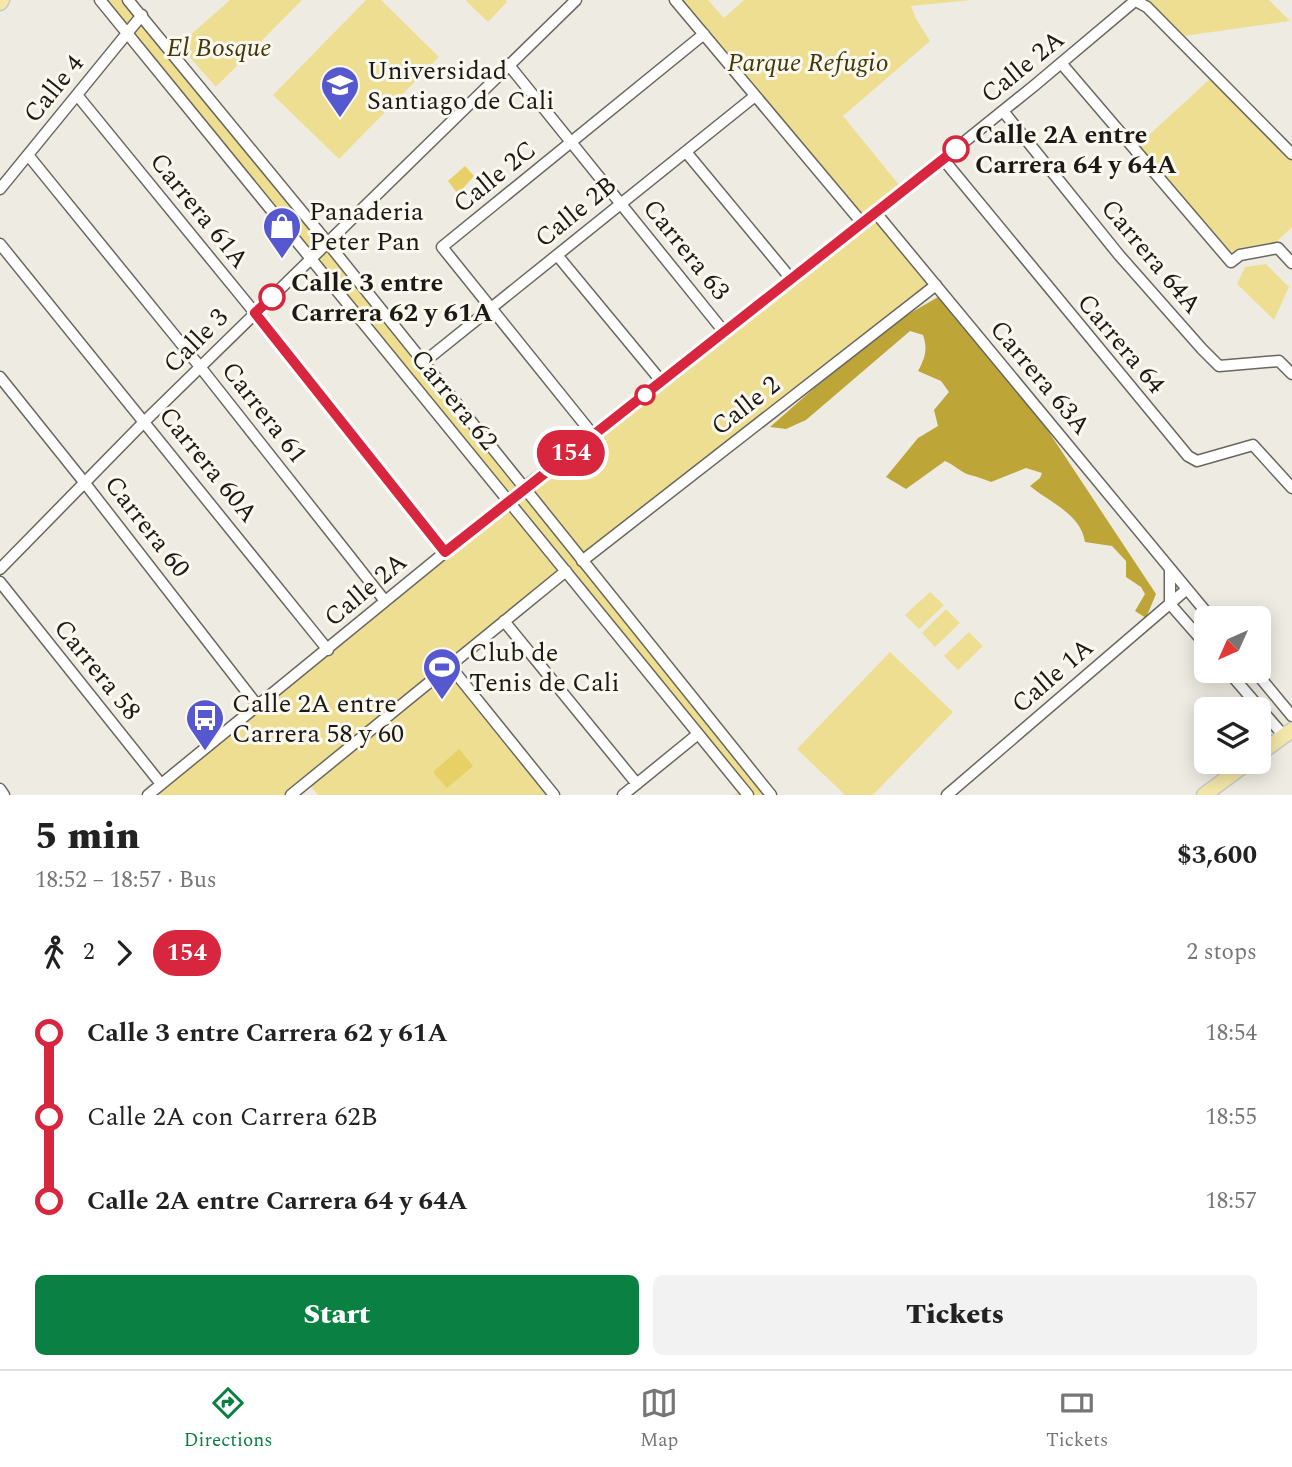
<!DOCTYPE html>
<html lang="en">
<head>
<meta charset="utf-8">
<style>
  body { margin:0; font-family:Spectral,serif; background:#f2f2f2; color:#222; height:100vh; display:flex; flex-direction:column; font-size:26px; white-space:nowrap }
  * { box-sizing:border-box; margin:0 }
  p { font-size:23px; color:#767676 }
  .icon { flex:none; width:38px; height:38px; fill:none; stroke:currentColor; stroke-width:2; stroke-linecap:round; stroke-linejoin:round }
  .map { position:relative; height:795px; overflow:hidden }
  .drawer { display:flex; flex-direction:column; background:#fff; flex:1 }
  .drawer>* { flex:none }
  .badge { padding:0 14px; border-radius:23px; font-size:24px; line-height:46px }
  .needle { width:46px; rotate:225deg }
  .fabs { position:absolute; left:1194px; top:606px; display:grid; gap:14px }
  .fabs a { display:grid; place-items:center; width:77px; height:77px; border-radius:10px; background:#fff; box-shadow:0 4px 18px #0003; font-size:35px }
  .map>.badge { position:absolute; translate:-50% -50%; box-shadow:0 0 0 4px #fff }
  .legs { display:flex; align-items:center; gap:10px; height:77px; padding:0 35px; font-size:23px }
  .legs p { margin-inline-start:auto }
  .overview { display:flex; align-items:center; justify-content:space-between; height:119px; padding:0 35px }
  h1 { font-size:38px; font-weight:800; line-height:52px }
  .primary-button { display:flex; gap:14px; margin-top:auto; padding:14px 35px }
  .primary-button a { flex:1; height:80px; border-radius:10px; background:#0b8043; color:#fff; font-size:28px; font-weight:800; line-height:80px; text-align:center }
  .primary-button a+a { background:#f2f2f2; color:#222 }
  ul { padding:0 35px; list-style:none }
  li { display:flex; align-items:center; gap:24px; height:84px; font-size:26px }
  li i { display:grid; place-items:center; width:10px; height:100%; margin:0 9px; background:currentColor }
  li i::after { content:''; width:18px; height:18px; margin:-9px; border:5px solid; border-radius:50%; background:#fff }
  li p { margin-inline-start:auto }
  li:first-child i { background:linear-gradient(#0000 50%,currentColor 0) }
  li:last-child i { background:linear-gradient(currentColor 50%,#0000 0) }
  .tab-bar { display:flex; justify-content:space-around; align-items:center; height:98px; border-top:2px solid #e0e0e0; background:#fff; font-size:19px; color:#767676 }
  .tab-bar a { display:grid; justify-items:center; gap:4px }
  .tab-bar .current { color:#0b8043 }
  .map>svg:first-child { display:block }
</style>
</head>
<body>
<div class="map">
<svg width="1292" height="795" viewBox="0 0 1292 795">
  <rect width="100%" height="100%" fill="#eeece2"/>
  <!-- green -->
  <path fill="#eede92" d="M100 0H128L524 488 863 224 675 0H708L724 18 744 0H972L911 6 916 19 930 41 843 116 904 191 877 213 936 285 582 561 771 795H734L742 789 566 572 450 666 554 795H318L307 782 291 795H148L508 501Z
    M230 0H302L216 87 179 45Z
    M366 0H381L439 57 339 159 273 95Z
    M465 0H505L507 2 488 22Z
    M1136 0H1269L1290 21 1177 37Z
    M1211 78 1292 160V227L1276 242 1239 248 1231 252 1138 145Z
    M1266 264 1289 287 1274 320 1237 284 1245 267Z
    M930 592 944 605 919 629 905 615Z
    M946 609 960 623 935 647 922 633Z
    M969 632 983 646 958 670 944 656Z
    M890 652 953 712 873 795H845L797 749Z"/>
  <!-- forest -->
  <path fill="#bda637" d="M938 297 1037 414 1156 594 1146 618 1135 611 1145 594 1141 587 1126 577V561L1112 546 1085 542C1081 514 1049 502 1030 486L1040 478 1042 473 1026 468 991 482C984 479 978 477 970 475 962 473 953 464 945 461L906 489 886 477 918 438 938 426 934 410 949 392 941 381 918 371C925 358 928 349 923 335L910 331 806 420 786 429 770 427 820 383 895 322Z"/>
  <!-- water -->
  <path fill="#e7d065" d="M465 166 474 176 458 194 448 181Z
    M459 749 473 766 447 788 433 772Z"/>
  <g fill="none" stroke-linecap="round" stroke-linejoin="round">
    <defs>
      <path id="minor" d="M100 0 748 795
        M128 0 327 242 771 795
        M675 0 863 224
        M1136 1 1147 7 1292 154
        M1061 63 1231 262 1240 255 1278 248 1292 263
        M508 64 725 333
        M77 95 255 313 445 552
        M1003 111 1119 255 1202 349 1219 366 1279 361 1292 374
        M686 152 792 280
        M28 155 201 368 385 601
        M943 159 1188 456 1197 461 1253 445 1292 488
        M0 189 142 15
        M876 213 1211 618
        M0 244 328 650
        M557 255 662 382
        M424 362 755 96
        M0 377 84 482 257 705
        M594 436 442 247 704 34
        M582 561 936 285
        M0 569 145 421 576 0
        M1170 569V604L1206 645
        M0 582 161 784
        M504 621 637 784
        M450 666 554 795
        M1227 670 1284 736
        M1254 670 1292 716
        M0 789 4 795
        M148 795 531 482 594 436 876 213 1035 85 1136 0
        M291 795 566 571
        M623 795 698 734
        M947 795 1187 589"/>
      <path id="major" d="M0 3 2 0
        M1258 755 1292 730
        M1204 795 1250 761"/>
    </defs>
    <!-- minor casing -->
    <use href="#minor" stroke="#69675e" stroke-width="13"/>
    <!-- major casing -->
    <use href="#major" stroke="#c8c8c7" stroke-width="17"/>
    <!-- minor -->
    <use href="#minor" stroke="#fff" stroke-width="10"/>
    <!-- major -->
    <use href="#major" stroke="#f4e7a9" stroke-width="14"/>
  </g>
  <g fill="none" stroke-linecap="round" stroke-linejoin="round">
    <defs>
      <path id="line-1" d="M272 297 255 313 445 552 956 149"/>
    </defs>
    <!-- line-1 casing -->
    <use href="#line-1" stroke="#fff" stroke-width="16"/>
    <!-- line-1 -->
    <use href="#line-1" stroke="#d7263d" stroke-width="10"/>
  </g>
  <!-- icons -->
  <defs>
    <symbol id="university-pin" viewBox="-11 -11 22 30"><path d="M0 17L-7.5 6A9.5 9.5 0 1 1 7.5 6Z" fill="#5658cf" stroke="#fbf9ef"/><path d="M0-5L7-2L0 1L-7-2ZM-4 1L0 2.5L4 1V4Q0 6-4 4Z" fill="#fff"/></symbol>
    <symbol id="shop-pin" viewBox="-11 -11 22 30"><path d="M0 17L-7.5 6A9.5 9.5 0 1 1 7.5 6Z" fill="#5658cf" stroke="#fbf9ef"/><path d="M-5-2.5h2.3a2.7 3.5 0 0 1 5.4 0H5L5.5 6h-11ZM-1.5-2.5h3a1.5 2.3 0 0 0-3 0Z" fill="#fff"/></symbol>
    <symbol id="stadium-pin" viewBox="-11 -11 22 30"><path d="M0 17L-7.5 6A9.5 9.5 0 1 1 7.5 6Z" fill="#5658cf" stroke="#fbf9ef"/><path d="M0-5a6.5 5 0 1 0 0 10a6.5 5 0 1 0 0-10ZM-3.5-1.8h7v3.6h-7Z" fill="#fff"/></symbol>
    <symbol id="bus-pin" viewBox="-11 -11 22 30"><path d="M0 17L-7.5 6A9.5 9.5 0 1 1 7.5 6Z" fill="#5658cf" stroke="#fbf9ef"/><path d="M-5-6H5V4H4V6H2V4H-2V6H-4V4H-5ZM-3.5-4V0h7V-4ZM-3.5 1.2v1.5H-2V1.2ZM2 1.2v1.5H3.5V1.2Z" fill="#fff"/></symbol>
  </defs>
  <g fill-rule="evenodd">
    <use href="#university-pin" x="318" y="63" width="44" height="60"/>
    <use href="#shop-pin" x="260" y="204" width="44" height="60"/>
    <use href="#stadium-pin" x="420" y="645" width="44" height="60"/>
    <use href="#bus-pin" x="183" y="696" width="44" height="60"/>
  </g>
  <!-- markers -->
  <g fill="#fff" stroke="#d7263d" stroke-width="3.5">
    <circle cx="956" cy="149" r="12"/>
    <circle cx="272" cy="297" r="12"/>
    <circle cx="645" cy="395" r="9"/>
  </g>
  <g text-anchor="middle" stroke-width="6" stroke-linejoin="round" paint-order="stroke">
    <!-- park labels -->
    <g font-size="26" font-style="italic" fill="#42390a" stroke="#fbf9ef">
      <text x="219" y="56">El Bosque</text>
      <text x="808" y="71">Parque Refugio</text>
    </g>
    <!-- street labels -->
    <g font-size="26" fill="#1b1a17" stroke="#fbf9ef">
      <text transform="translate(1022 66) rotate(-39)" y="9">Calle 2A</text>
      <text transform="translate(53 88) rotate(-51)" y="9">Calle 4</text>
      <text transform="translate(494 176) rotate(-39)" y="9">Calle 2C</text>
      <text transform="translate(200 210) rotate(51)" y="9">Carrera 61A</text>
      <text transform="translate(575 211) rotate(-39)" y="9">Calle 2B</text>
      <text transform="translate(687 249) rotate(51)" y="9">Carrera 63</text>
      <text transform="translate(1152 256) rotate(50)" y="9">Carrera 64A</text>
      <text transform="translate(195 340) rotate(-45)" y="9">Calle 3</text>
      <text transform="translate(1122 343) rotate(50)" y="9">Carrera 64</text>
      <text transform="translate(1041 377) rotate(50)" y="9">Carrera 63A</text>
      <text transform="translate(455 399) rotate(51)" y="9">Carrera 62</text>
      <text transform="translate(745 405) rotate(-38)" y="9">Calle 2</text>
      <text transform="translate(265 412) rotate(52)" y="9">Carrera 61</text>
      <text transform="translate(209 464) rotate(51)" y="9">Carrera 60A</text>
      <text transform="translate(148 526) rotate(52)" y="9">Carrera 60</text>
      <text transform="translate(365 589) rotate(-40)" y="9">Calle 2A</text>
      <text transform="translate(98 669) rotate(51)" y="9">Carrera 58</text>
      <text transform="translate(1052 675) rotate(-41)" y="9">Calle 1A</text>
    </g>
    <!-- poi labels -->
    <g font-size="26" fill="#1b1a17" stroke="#fbf9ef" text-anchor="start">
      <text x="367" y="79">Universidad<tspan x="367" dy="30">Santiago de Cali</tspan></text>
      <text x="309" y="220">Panaderia<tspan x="309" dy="30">Peter Pan</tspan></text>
      <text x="469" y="661">Club de<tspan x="469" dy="30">Tenis de Cali</tspan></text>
      <text x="232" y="712">Calle 2A entre<tspan x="232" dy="30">Carrera 58 y 60</tspan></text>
    </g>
    <!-- stop labels -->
    <g font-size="26" font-weight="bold" fill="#1b1a17" stroke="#fbf9ef" text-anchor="start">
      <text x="975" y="143">Calle 2A entre<tspan x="975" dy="30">Carrera 64 y 64A</tspan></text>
      <text x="291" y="291">Calle 3 entre<tspan x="291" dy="30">Carrera 62 y 61A</tspan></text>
    </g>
  </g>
</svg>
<div class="fabs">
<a><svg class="needle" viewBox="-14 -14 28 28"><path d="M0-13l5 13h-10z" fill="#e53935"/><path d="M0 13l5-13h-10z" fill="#767676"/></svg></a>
<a><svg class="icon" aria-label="layers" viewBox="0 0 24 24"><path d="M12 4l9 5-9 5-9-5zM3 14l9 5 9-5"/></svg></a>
</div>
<b class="badge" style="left:571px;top:453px;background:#d7263d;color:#fff">154</b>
</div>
<section class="drawer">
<div class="overview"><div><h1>5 min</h1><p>18:52 – 18:57 · Bus</p></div><b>$3,600</b></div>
<div class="legs"><svg class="icon" aria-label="walk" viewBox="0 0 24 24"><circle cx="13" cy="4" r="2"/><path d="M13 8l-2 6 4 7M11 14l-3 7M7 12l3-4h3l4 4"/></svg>2<svg class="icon" aria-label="forward" viewBox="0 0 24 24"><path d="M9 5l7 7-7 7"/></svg><b class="badge" style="background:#d7263d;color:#fff">154</b><p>2 stops</p></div>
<ul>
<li><i style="color:#d7263d"></i><b>Calle 3 entre Carrera 62 y 61A</b><p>18:54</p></li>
<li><i style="color:#d7263d"></i><span>Calle 2A con Carrera 62B</span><p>18:55</p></li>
<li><i style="color:#d7263d"></i><b>Calle 2A entre Carrera 64 y 64A</b><p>18:57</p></li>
</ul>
<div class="primary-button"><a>Start</a><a>Tickets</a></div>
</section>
<nav class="tab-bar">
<a class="current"><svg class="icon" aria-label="directions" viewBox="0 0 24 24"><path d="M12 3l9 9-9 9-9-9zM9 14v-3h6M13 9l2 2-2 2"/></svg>Directions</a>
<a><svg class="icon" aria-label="map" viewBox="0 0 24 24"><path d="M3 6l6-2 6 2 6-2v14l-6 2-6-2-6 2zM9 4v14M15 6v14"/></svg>Map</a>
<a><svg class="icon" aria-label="tickets" viewBox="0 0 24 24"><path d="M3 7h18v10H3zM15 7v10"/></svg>Tickets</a>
</nav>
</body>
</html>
